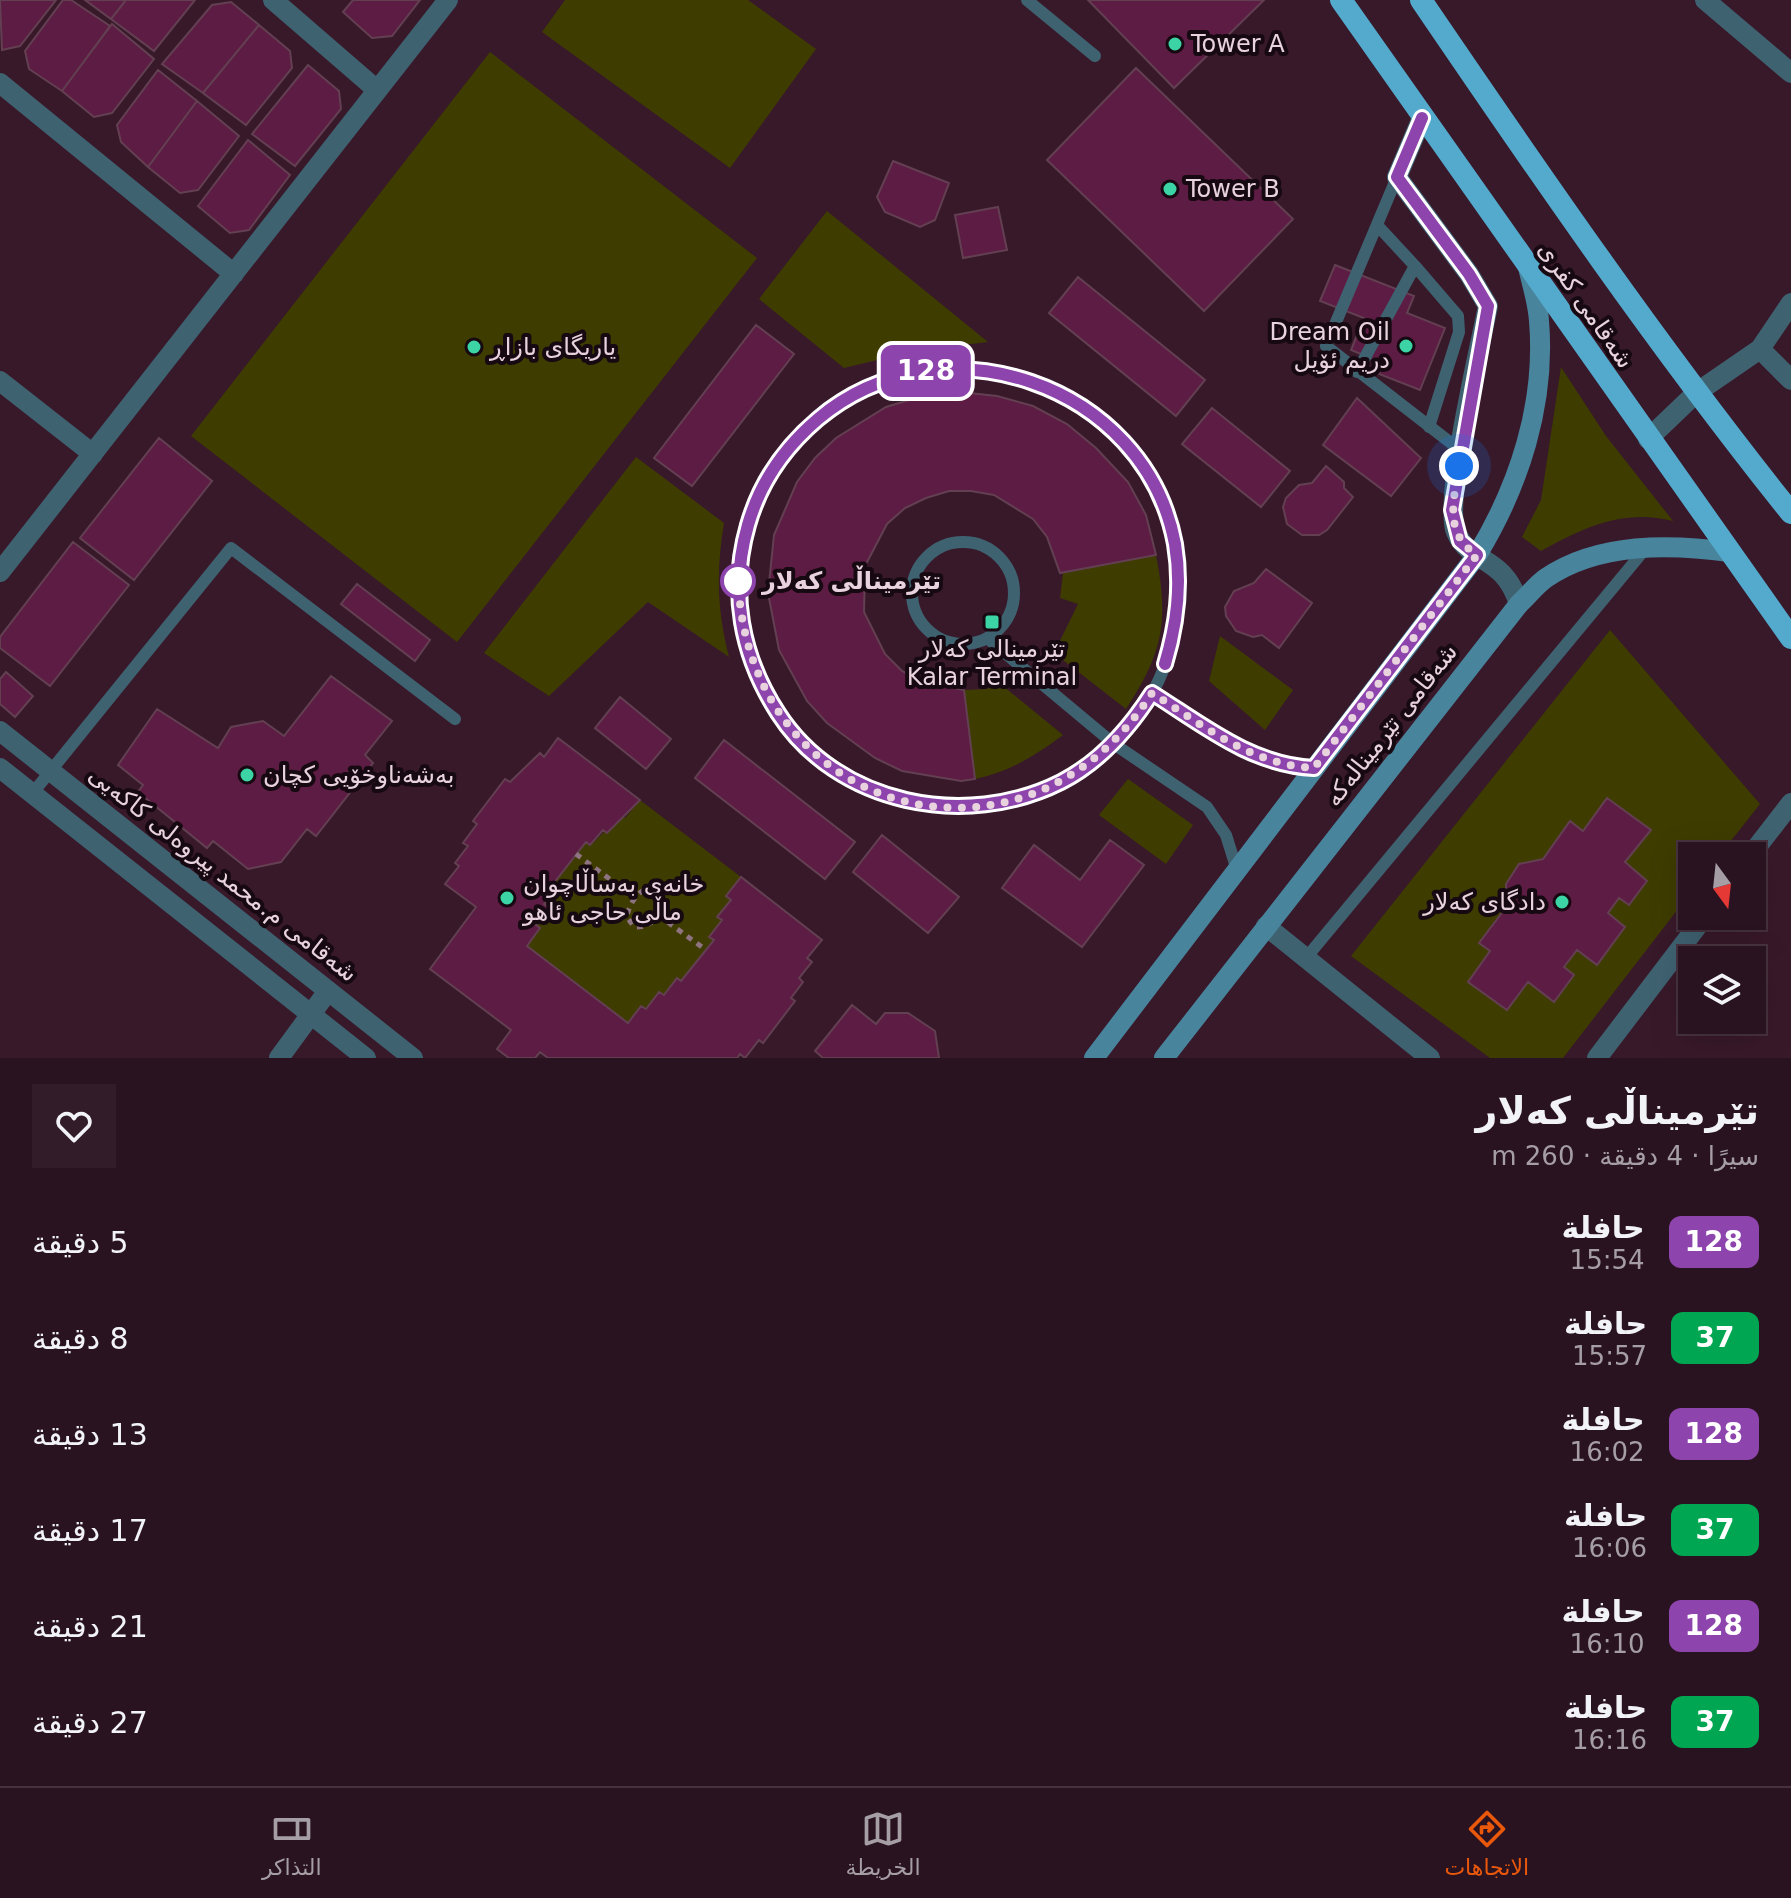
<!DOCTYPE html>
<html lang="ar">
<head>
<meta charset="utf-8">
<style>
  body { margin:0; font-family:"DejaVu Sans",Cairo,sans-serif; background:#321c29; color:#f1f3f6; direction:rtl; height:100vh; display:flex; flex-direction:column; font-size:30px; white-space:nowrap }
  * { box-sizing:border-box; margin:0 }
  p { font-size:26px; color:#a59ea5 }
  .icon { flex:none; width:44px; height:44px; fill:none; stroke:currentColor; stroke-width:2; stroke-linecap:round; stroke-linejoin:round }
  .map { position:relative; height:1058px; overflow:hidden; direction:ltr }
  .details { display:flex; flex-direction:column; background:#2a1320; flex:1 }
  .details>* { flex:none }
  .badge { padding:0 16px; border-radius:12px; font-size:28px; line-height:52px }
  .needle { width:52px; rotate:165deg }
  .controls { position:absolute; left:1678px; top:842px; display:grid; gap:16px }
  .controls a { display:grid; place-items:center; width:88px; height:88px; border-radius:0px; background:#2a1320; box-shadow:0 8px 32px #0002,0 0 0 2px #46323e; font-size:40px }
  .you { position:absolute; width:40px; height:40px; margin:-20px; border:6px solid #fff; border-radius:50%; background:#1a73e8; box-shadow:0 0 0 12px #1a73e833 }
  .map>.badge { position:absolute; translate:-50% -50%; box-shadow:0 0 0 4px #fff }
  .round { display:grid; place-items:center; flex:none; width:84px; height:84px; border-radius:0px; background:#321c29 }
  .headline { display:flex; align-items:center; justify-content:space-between; height:136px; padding:0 32px }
  h1 { font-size:38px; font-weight:800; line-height:60px }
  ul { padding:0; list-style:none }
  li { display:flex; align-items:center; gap:24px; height:96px; padding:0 32px }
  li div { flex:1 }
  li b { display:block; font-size:30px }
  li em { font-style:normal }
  li .badge { min-width:88px; font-weight:700; text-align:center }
  .tabs { display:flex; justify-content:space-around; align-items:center; height:112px; border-top:2px solid #46323e; background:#2a1320; font-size:22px; color:#a59ea5 }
  .tabs a { display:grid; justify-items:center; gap:4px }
  .tabs .on { color:#ea580c }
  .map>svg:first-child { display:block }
</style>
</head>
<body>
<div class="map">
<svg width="1791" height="1058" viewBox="0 0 1791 1058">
  <rect width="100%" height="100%" fill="#38192a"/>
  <!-- green -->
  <path fill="#3f3c00" d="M565 0H748L816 49 730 168 542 32Z
    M490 52 757 258 457 642 191 436Z
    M827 211 988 342 919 350 844 368 759 299Z
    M1561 367 1606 436 1673 521C1624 508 1582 528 1541 551L1522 537 1541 500Z
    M636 457 724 523C716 571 717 610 729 657L648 602 549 696 484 653Z
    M1156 555C1169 621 1163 653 1126 709L1054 653 1078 604 1060 598 1063 573Z
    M1610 630 1760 804 1719 856H1692V891L1563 1058H1490L1351 956Z
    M1220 636 1293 690 1265 730 1209 681Z
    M997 681 1063 735C1035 756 1009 772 975 779L964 690 987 689Z
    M1128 779 1193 825 1166 864 1099 815Z
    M640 800 741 877 727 896 731 900 718 917 722 920 709 936 714 940 681 981 677 978 664 995 659 992 646 1009 641 1006 628 1023 527 946 540 929 536 925 549 908 544 904 558 887 554 883 586 842 591 845 621 815 625 818Z"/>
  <!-- building -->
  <path fill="#5d1c43" stroke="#633f52" stroke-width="2" d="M0 0H56L20 46 2 50Z
    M63 0H71L110 26 62 91 29 69 25 51Z
    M85 0H126L111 19Z
    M126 0H195L154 51 111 19Z
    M353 0H420L392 36 372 38 343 12Z
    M1088 0H1264L1174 88Z
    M231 2 259 25 203 93 162 64 212 5Z
    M112 24 154 59 112 113 94 117 62 91Z
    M259 25 290 51 292 68 246 125 203 93Z
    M308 65 339 91 341 109 295 166 252 134Z
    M1136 68 1293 219 1204 311 1047 160Z
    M158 70 197 101 148 167 121 142 117 125Z
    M197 101 239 136 198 190 180 193 148 167Z
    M248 140 290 175 249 230 230 233 198 206Z
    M893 161 949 183 935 220 920 227 885 212 877 197Z
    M998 207 1007 250 963 258 955 215Z
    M1335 265 1414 296 1407 313 1445 328 1420 390 1379 374 1383 363 1351 350 1364 318 1320 301Z
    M1078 277 1205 380 1176 416 1049 313Z
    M756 325 794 354 692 486 654 458Z
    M960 392 997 396 1033 406 1067 424 1096 448 1128 482 1146 515 1156 555 1060 573 1047 537 1033 519 994 495 971 491H949L926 498 905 508 887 524 865 566 864 612 885 654 902 671 922 682 964 690 975 779 961 781 902 771 875 758 827 723 807 701 779 650 768 593 774 535 797 482 815 458 836 438 886 407 922 396Z
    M1357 398 1421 458 1391 496 1323 445Z
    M1212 408 1290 471 1261 507 1182 444Z
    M159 438 212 481 134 580 80 538Z
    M1326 466 1344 482V488L1353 497 1327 530 1319 535H1302L1287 524 1283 507 1286 498 1299 485 1312 483Z
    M73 542 129 585 50 686 0 648V637Z
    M1266 569 1312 603 1279 648 1262 635 1253 637 1236 631 1226 616 1225 607 1234 591 1254 583Z
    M357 584 430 640 415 661 341 604Z
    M6 672 33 696 15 717 0 704V679Z
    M331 676 392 721 365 755 373 763 316 836 307 829 281 862 248 869 213 841 207 848 138 792 143 785 118 765 157 709 218 748 231 727 263 721 284 736Z
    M620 697 671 739 646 769 595 728Z
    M558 738 640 800 607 833 603 830 590 845 586 842 554 883 558 887 544 904 549 908 536 925 540 928 527 946 628 1023 641 1006 646 1009 659 992 664 995 677 978 681 981 714 940 709 937 722 920 717 917 731 900 726 896 741 877 822 940 807 958 812 962 799 978 803 982 791 998 795 1001 763 1043 759 1040 745 1058 740 1054 737 1058H548L540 1052 535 1058H509L497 1049 511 1030 430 969 476 907 445 884 459 866 455 863 468 846 463 843 477 824 473 821 505 779 510 782 540 753 544 757Z
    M724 740 855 842 825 879 695 778Z
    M1607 798 1651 830 1625 862 1647 881 1629 905 1619 898 1608 913 1625 927 1597 965 1577 950 1564 967 1574 975 1554 1002 1528 982 1507 1010 1468 982 1490 951 1479 943 1507 906 1506 884 1519 864 1543 859 1570 821 1583 831Z
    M882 835 959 897 928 933 853 872Z
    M1110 840 1144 865 1082 947 1002 888 1034 845 1080 880Z
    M852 1005 876 1024 885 1013H908L935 1031 939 1058H823L815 1051Z"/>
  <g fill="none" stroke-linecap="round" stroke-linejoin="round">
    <!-- path -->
    <path stroke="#8e7381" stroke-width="5" stroke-dasharray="6 6" stroke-linecap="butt" d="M576 854 635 898
      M651 886 662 889 666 903C659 918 650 928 634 927L627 917C629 903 638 891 651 886Z
      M658 915 706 950"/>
    <!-- service -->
    <path stroke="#3f6271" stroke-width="12" d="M1027 0 1095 56
      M1397 177 1326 346 1460 450
      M1415 266 1458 316 1459 332 1429 427
      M739 588a220 220 0 1 1 440 0a220 220 0 1 1-440 0Z
      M1357 372 1415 266 1377 225
      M912 593a51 51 0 1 1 102 0a51 51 0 1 1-102 0Z
      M987 638 1114 744 1207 807 1226 835 1236 867
      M1152 693C1203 725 1251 766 1314 768
      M32 794 231 548 455 719
      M1306 958 1646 548"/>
    <!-- minor -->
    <path stroke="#3f6271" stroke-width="20" d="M273 0 377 90
      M1705 0 1791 73
      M0 83 234 274
      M1422 118 1397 177 1469 274 1488 306C1480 347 1443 502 1456 532 1470 565 1503 554 1519 604
      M1760 349 1791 380
      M0 381 93 454
      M1648 439 1696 393 1760 349 1791 303
      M0 572 448 0
      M1750 856 1791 803
      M1266 926 1430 1058
      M279 1058 328 991
      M1597 1058 1705 916"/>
    <!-- tertiary -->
    <path stroke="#3f6271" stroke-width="20" d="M0 731 413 1058
      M0 768 366 1058"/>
    <!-- secondary -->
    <path stroke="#49849d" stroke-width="20" d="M1094 1058 1477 555C1519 486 1546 404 1539 321 1538 303 1532 285 1528 267
      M1164 1058 1519 604C1528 596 1536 585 1546 578 1599 542 1671 544 1730 552"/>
    <!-- trunk -->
    <path stroke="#53aacd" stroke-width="22" d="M1341 0 1791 638
      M1421 0C1540 175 1659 348 1791 513"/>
  </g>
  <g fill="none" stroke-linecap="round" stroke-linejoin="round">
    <defs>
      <path id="line" d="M1165 664C1177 624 1182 586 1175 544 1145 383 941 315 818 419 785 447 760 483 748 525 729 591 741 656 778 713 837 805 966 830 1061 782 1100 762 1129 729 1152 693 1203 725 1251 765 1314 768L1477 555 1460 541 1452 510 1488 306 1469 274 1397 177 1422 118"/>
    </defs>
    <!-- line casing -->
    <use href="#line" stroke="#fff" stroke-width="18"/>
    <!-- line -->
    <use href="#line" stroke="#8e44ad" stroke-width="12"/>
    <!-- walk -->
    <path stroke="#e8d2dd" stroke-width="8" stroke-dasharray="0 14.4" d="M738 581V571C740 814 1022 896 1152 693 1203 725 1251 765 1314 768L1477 555C1443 533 1454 500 1459 466"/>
  </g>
  <!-- markers -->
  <g fill="#3cd4a4" stroke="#170911" stroke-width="3">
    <circle cx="1175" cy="44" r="8"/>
    <circle cx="1170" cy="189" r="8"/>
    <circle cx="1406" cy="346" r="8"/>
    <circle cx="474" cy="347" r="8"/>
    <rect x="984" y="614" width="16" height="16" rx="4"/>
    <circle cx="247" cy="775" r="8"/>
    <circle cx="507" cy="898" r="8"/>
    <circle cx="1562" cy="902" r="8"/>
  </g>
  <circle fill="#fff" stroke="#8e44ad" stroke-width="4" cx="738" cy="581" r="16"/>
  <g text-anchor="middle" stroke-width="8" stroke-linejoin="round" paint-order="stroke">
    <!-- poi labels -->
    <g font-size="24" fill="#e8d2dd" stroke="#170911" text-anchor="start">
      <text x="1191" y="52">Tower A</text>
      <text x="1186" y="197">Tower B</text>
      <text x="1390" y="340" text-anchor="end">Dream Oil<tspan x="1390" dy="28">دریم ئۆیل</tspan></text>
      <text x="490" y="355">یاریگای بازاڕ</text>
      <text x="992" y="657" text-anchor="middle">تێرمینالی کەلار<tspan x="992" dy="28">Kalar Terminal</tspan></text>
      <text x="263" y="783">بەشەناوخۆیی کچان</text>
      <text x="523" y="892">خانەی بەساڵاچوان<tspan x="523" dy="28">ماڵی حاجی ئاهو</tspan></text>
      <text x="1546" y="910" text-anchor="end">دادگای کەلار</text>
    </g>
    <!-- street labels -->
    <g font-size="24" fill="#e8d2dd" stroke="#170911">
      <text transform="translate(1586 305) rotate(55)" y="8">شەقامی کفری</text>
      <text transform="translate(1391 725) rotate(-52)" y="8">شەقامی تێرمینالەکە</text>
      <text transform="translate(223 874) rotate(38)" y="8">شەقامی م.محمد پیروەلی کاکەیی</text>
    </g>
    <!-- stop labels -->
    <g font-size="24" font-weight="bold" fill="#e8d2dd" stroke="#170911" text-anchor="start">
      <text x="762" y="589">تێرمیناڵی کەلار</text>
    </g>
  </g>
</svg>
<div class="controls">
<a><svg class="needle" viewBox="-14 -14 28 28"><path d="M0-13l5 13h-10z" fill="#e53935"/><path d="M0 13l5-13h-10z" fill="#a59ea5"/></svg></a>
<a><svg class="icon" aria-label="layers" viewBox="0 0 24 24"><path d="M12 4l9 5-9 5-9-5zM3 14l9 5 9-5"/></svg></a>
</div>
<div class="you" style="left:1459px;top:466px"></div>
<b class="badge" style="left:926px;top:371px;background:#8e44ad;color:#fff">128</b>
</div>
<section class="details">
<div class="headline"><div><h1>تێرمیناڵی کەلار</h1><p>سيرًا · 4 دقيقة · 260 m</p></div><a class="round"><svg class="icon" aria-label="heart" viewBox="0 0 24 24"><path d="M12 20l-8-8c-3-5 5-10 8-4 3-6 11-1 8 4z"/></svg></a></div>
<ul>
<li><span class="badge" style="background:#8e44ad;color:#fff">128</span><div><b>حافلة</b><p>15:54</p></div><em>5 دقيقة</em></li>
<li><span class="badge" style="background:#00a651;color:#fff">37</span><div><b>حافلة</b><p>15:57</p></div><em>8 دقيقة</em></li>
<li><span class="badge" style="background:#8e44ad;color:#fff">128</span><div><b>حافلة</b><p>16:02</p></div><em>13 دقيقة</em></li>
<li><span class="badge" style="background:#00a651;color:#fff">37</span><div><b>حافلة</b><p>16:06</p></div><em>17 دقيقة</em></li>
<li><span class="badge" style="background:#8e44ad;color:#fff">128</span><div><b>حافلة</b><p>16:10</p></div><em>21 دقيقة</em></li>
<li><span class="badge" style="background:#00a651;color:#fff">37</span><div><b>حافلة</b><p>16:16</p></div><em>27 دقيقة</em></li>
</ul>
</section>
<nav class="tabs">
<a class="on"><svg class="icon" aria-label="directions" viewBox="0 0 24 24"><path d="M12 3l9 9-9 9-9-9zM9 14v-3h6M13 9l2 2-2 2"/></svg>الاتجاهات</a>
<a><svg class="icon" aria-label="map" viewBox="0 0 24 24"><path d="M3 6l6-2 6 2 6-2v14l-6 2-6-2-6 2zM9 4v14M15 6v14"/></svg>الخريطة</a>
<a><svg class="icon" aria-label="tickets" viewBox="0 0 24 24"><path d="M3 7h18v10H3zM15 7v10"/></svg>التذاكر</a>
</nav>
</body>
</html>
